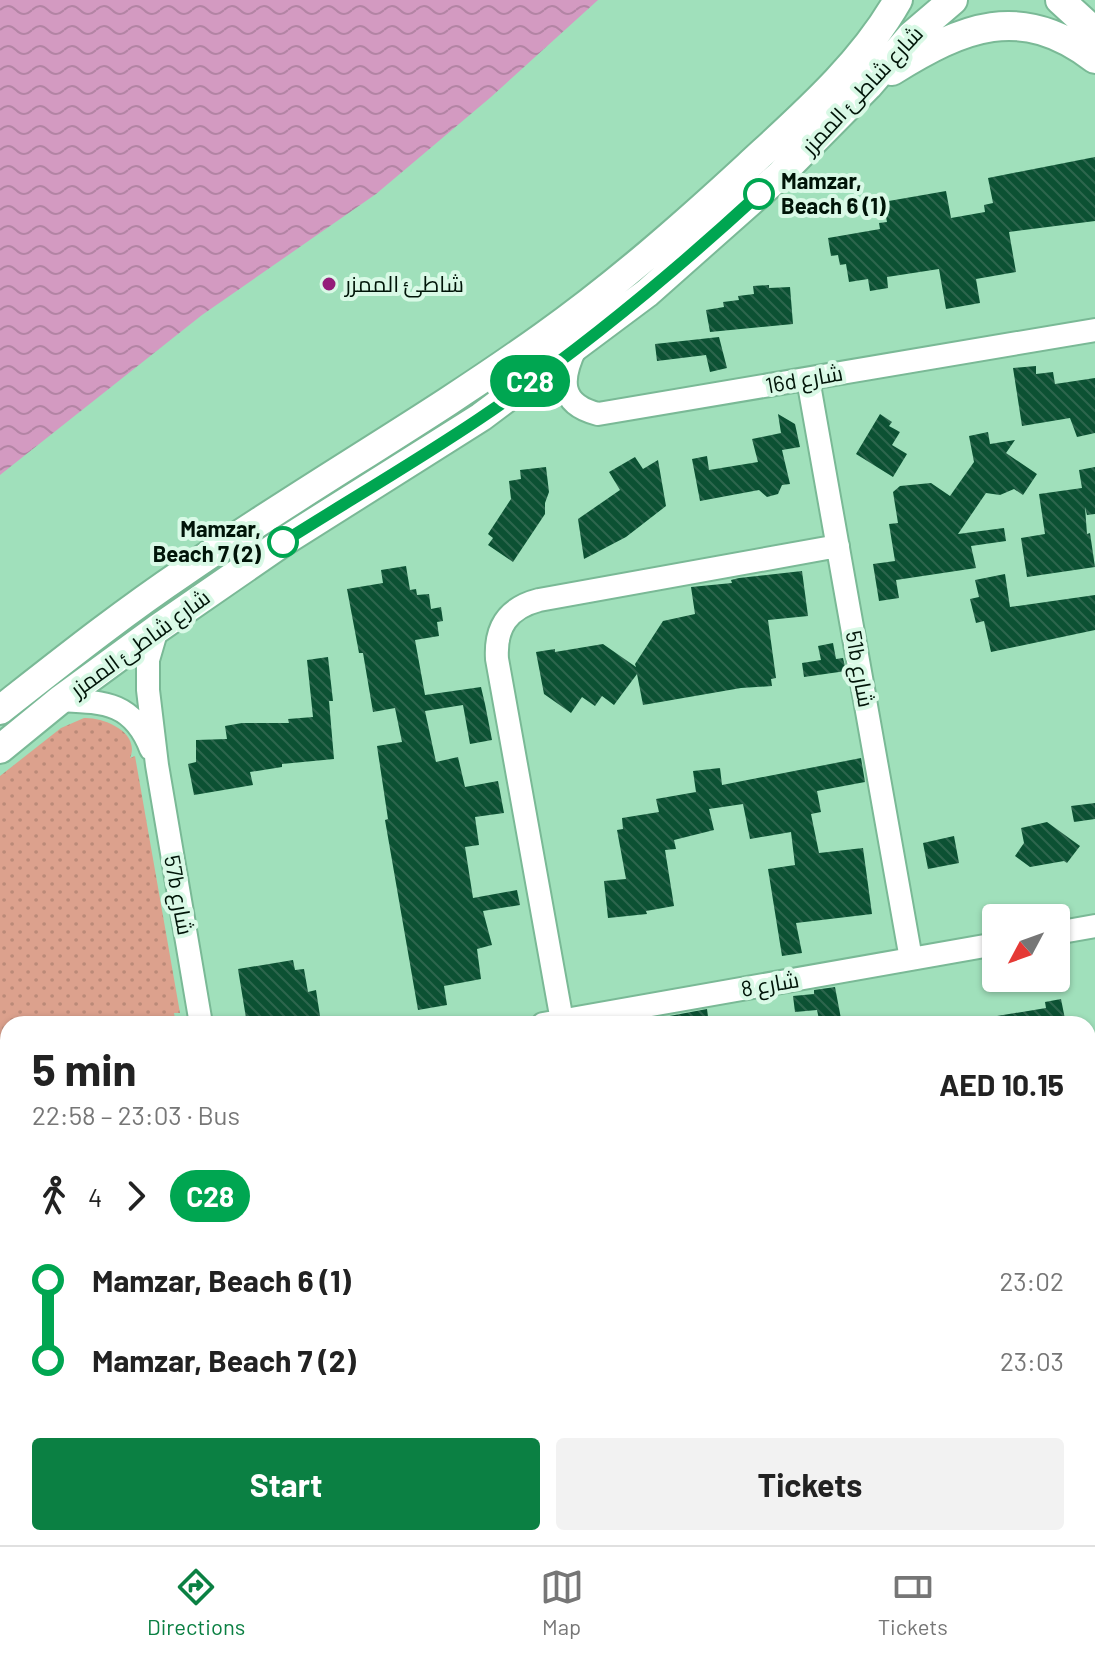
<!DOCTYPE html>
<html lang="en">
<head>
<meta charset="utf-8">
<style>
  body { margin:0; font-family:Barlow,Cairo,sans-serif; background:#f2f2f2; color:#222; height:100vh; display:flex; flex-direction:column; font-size:30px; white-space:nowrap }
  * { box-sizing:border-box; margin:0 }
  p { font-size:26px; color:#767676 }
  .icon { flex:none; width:44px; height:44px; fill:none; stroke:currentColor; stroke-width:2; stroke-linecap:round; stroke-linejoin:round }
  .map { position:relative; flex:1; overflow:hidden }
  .panel { position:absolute; left:0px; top:1016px; width:1096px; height:530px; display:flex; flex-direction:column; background:#fff; border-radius:24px 24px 0 0; box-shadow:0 2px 6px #0004 }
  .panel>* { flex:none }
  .badge { padding:0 16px; border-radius:26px; font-size:28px; line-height:52px }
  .needle { width:52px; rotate:229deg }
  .fabs { position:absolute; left:982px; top:904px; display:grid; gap:16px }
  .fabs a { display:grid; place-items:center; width:88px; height:88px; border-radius:8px; background:#fff; box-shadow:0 2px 6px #0004; font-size:40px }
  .map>.badge { position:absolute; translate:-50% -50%; box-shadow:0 0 0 4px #fff }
  .legs { display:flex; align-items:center; gap:12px; height:88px; padding:0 32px; font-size:26px }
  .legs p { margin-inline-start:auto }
  .headline { display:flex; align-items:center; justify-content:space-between; height:136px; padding:0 32px }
  h1 { font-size:44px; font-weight:700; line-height:60px }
  .cta { display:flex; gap:16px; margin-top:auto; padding:16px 32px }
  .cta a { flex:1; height:92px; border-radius:8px; background:#0b8043; color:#fff; font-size:32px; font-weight:700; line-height:92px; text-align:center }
  .cta a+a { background:#f2f2f2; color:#222 }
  ul { padding:0 32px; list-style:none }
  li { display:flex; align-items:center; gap:28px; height:80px; font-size:30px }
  li i { display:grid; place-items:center; width:12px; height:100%; margin:0 10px; background:currentColor }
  li i::after { content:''; width:20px; height:20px; margin:-10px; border:6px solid; border-radius:50%; background:#fff }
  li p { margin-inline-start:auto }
  li:first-child i { background:linear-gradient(#0000 50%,currentColor 0) }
  li:last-child i { background:linear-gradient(currentColor 50%,#0000 0) }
  .dock { display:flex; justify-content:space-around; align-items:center; height:112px; border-top:2px solid #e0e0e0; background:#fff; font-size:22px; color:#767676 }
  .dock a { display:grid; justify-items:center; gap:4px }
  .dock .on { color:#0b8043 }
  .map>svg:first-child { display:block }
</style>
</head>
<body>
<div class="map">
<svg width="1095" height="1545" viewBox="0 0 1095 1545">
  <defs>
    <pattern id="garden-dots" width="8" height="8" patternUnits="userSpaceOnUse" patternTransform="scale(2)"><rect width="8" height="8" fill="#dca18d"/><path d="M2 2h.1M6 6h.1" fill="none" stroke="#bb8a78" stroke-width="1.8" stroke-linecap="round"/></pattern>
    <pattern id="water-waves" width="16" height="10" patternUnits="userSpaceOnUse" patternTransform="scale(2)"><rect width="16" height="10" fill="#d39ac1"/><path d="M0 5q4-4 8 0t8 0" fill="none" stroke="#b384a4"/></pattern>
    <pattern id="building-back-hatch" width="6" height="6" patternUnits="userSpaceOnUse" patternTransform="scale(2)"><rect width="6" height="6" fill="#0c5133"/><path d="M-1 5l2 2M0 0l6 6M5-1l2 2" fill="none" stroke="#2d664d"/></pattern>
  </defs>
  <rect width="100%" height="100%" fill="#a0e0bb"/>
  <!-- garden -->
  <path fill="url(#garden-dots)" d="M84 718C103 717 141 732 130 758L135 756 180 1013H174L176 1024H8V1099L0 1101V776L61 728Z"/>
  <!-- water -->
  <path fill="url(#water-waves)" d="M0 0H598L491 97 376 194 202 315 0 475Z"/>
  <!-- building -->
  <path fill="url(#building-back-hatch)" d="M1095 157V221L1009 232 1016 272 976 279 980 303 946 309 939 269 887 277 888 288 870 291 868 279 849 282 846 264 840 265 838 255 831 256 828 238 880 229 879 223 887 222 883 202 946 191 951 218 985 212 984 205 993 203 988 178Z
    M769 285V288L790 287 793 324 710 332 706 310 724 307 723 302 739 300 738 296 754 294 753 286Z
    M719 337 727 368 710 372 706 355 657 361 655 344Z
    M1036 366V374L1053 372 1055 384 1095 378V433L1077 437 1070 418 1022 426 1013 368Z
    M778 414 795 424 800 447 782 450 790 484 782 485 778 494 767 497 759 490 700 501 692 459 707 456 709 470 758 462 752 439 781 433Z
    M880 414 892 422 889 426 900 432 892 445 907 454 893 477 856 454Z
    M988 432 990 444 1015 440 1006 453 1037 474 1023 495 1014 489 1000 495 986 493 958 534 1004 528 1006 541 971 546 976 568 896 580 899 598 879 601 873 564 895 561 889 524 898 523 893 492 900 486 931 483 950 496 974 462 969 436Z
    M635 457 643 469 658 460 666 506 626 537 584 559 578 519 620 490 609 472Z
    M546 467 549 492 545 503V514L513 562 488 545 493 538 488 534 511 499 509 481 521 479 520 470Z
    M1095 467V514L1087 515 1085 507 1087 534 1090 533 1095 567 1027 577 1021 538 1045 534 1039 494 1082 488 1079 470Z
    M406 566 410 590 416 589 417 595 429 594 431 609 441 607 443 621 437 622 439 636 415 640 425 695 481 687 485 704 492 740 470 744 463 705 425 711 436 762 458 757 465 787 498 781 504 813 475 817 479 845 465 847 473 898 517 890 520 905 483 911 492 945 477 949 481 979 444 986 447 1005 418 1010 385 820 388 819 377 746 402 742 395 708 373 712 363 653H359L347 589 383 583 381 570Z
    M802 571 808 616 768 620 776 678 771 679 772 686 741 688 643 705 637 674 614 705 602 696 595 706 582 697 571 713 544 694 536 652 555 649V652L603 644 636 667 635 664 663 621 695 614 691 587 732 583 731 580 739 578Z
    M1005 574 1010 607 1095 595V630L991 652 984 621 976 623 970 599 979 597 975 580Z
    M833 643 836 659 843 658 846 671 804 677 802 663 821 660 818 646Z
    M328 657 333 701H329L334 759 282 764V767L250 772 253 785 194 795 188 764 196 762V740L227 739 225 726 242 723H289L288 719 313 717 307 660Z
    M861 758 865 782 817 791 821 812 811 814 819 853 863 848 872 914 796 923 802 953 782 956 768 869 795 865 791 832 750 839 743 804 709 809 714 830 674 840 676 849 665 850 674 906 646 911 647 914 608 918 604 881 626 879 617 830 623 829 622 818 659 812 656 799 696 792 693 771 720 768 722 785Z
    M1095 803V819L1074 822 1071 806Z
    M1047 822 1080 846 1067 863 1064 861 1030 867 1015 856 1024 843 1021 828Z
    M954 836 959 863 928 869 923 843Z
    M293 960 295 970 304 969 308 992 316 990 320 1016 273 1024H247L238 969Z
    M835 987 842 1024H820L817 1010 795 1012 793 996 814 994V990Z
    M1061 999 1066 1024H998L997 1016 1046 1008 1045 1002Z
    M707 1009 709 1024H649L648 1020Z"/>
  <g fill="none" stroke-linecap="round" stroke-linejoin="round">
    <defs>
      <path id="minor" d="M576 347C561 378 558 404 598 414L1095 330
        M808 379 911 959
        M157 629 148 660V690L157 765 201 1024
        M60 700C104 702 133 702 151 749
        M1056 933 1095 926
        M562 1021 497 659C495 627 508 608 539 600L838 546
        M543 1024 996 944
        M0 1120 8 1119
        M1088 1235 1095 1234
        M0 1428 8 1427
        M203 1538 204 1545
        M1040 1538 1041 1545"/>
      <path id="major" d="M1060 0 1095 32
        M892 71C963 27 1020 2 1095 59
        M0 710C60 663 120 615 184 572 302 490 427 420 544 336 616 285 683 226 748 166 802 116 862 64 898 0
        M0 749 60 700 157 629 283 542 481 417 647 293 779 176 868 86 911 36 953 0"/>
    </defs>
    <!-- minor casing -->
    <use href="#minor" stroke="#7ab996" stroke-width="26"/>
    <!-- major casing -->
    <use href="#major" stroke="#7ab996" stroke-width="32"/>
    <!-- minor -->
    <use href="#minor" stroke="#fff" stroke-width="22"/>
    <!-- major -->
    <use href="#major" stroke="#fff" stroke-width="28"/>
  </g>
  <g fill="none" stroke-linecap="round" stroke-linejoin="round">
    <defs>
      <path id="line-1" d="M283 542C348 501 415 462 479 419 578 352 671 275 759 194"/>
    </defs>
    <!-- line-1 casing -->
    <use href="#line-1" stroke="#fff" stroke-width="18"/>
    <!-- line-1 -->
    <use href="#line-1" stroke="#00a651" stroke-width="12"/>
  </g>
  <!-- markers -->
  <g fill="#fff" stroke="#00a651" stroke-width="4">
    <circle cx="759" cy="194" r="14"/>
    <circle cx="283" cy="542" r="14"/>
  </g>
  <circle fill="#941d79" stroke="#d9f9e6" stroke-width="3" cx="329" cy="284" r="8"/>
  <g text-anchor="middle" stroke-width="8" stroke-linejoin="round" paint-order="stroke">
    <!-- street labels -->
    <g font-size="22" fill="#001408" stroke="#d9f9e6">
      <text transform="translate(862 90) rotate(-47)" y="8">شارع شاطئ الممزر</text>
      <text transform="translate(804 379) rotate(-10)" y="8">16d شارع</text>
      <text transform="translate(140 643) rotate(-36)" y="8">شارع شاطئ الممزر</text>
      <text transform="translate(860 669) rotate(80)" y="8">51b شارع</text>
      <text transform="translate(179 895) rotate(80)" y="8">57b شارع</text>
      <text transform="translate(770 984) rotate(-10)" y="8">شارع 8</text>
    </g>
    <!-- stop labels -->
    <g font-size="22" font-weight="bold" fill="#001408" stroke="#d9f9e6" text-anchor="start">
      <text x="781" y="189">Mamzar,<tspan x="781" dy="25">Beach 6 (1)</tspan></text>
      <text x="261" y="537" text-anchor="end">Mamzar,<tspan x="261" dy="25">Beach 7 (2)</tspan></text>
    </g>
    <!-- poi labels -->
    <g font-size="22" fill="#001408" stroke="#d9f9e6" text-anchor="start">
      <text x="345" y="292">شاطئ الممزر</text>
    </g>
  </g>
</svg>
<div class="fabs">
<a><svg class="needle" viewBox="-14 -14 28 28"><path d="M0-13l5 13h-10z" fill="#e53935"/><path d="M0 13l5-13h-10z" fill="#767676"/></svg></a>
</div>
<b class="badge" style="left:530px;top:381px;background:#00a651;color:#fff">C28</b>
<section class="panel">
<div class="headline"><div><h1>5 min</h1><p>22:58 – 23:03 · Bus</p></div><b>AED 10.15</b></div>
<div class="legs"><svg class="icon" aria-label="walk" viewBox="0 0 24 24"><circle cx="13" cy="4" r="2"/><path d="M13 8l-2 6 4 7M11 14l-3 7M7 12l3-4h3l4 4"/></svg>4<svg class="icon" aria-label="forward" viewBox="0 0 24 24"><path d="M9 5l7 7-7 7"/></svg><b class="badge" style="background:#00a651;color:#fff">C28</b></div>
<ul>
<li><i style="color:#00a651"></i><b>Mamzar, Beach 6 (1)</b><p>23:02</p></li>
<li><i style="color:#00a651"></i><b>Mamzar, Beach 7 (2)</b><p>23:03</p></li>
</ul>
<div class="cta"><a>Start</a><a>Tickets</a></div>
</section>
</div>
<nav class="dock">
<a class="on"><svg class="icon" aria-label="directions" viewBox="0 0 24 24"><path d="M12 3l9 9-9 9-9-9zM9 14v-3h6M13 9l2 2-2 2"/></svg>Directions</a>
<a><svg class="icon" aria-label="map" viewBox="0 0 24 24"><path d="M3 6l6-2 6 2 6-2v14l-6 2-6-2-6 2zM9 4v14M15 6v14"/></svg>Map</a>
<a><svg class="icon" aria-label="tickets" viewBox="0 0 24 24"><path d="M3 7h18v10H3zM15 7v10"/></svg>Tickets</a>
</nav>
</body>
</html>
